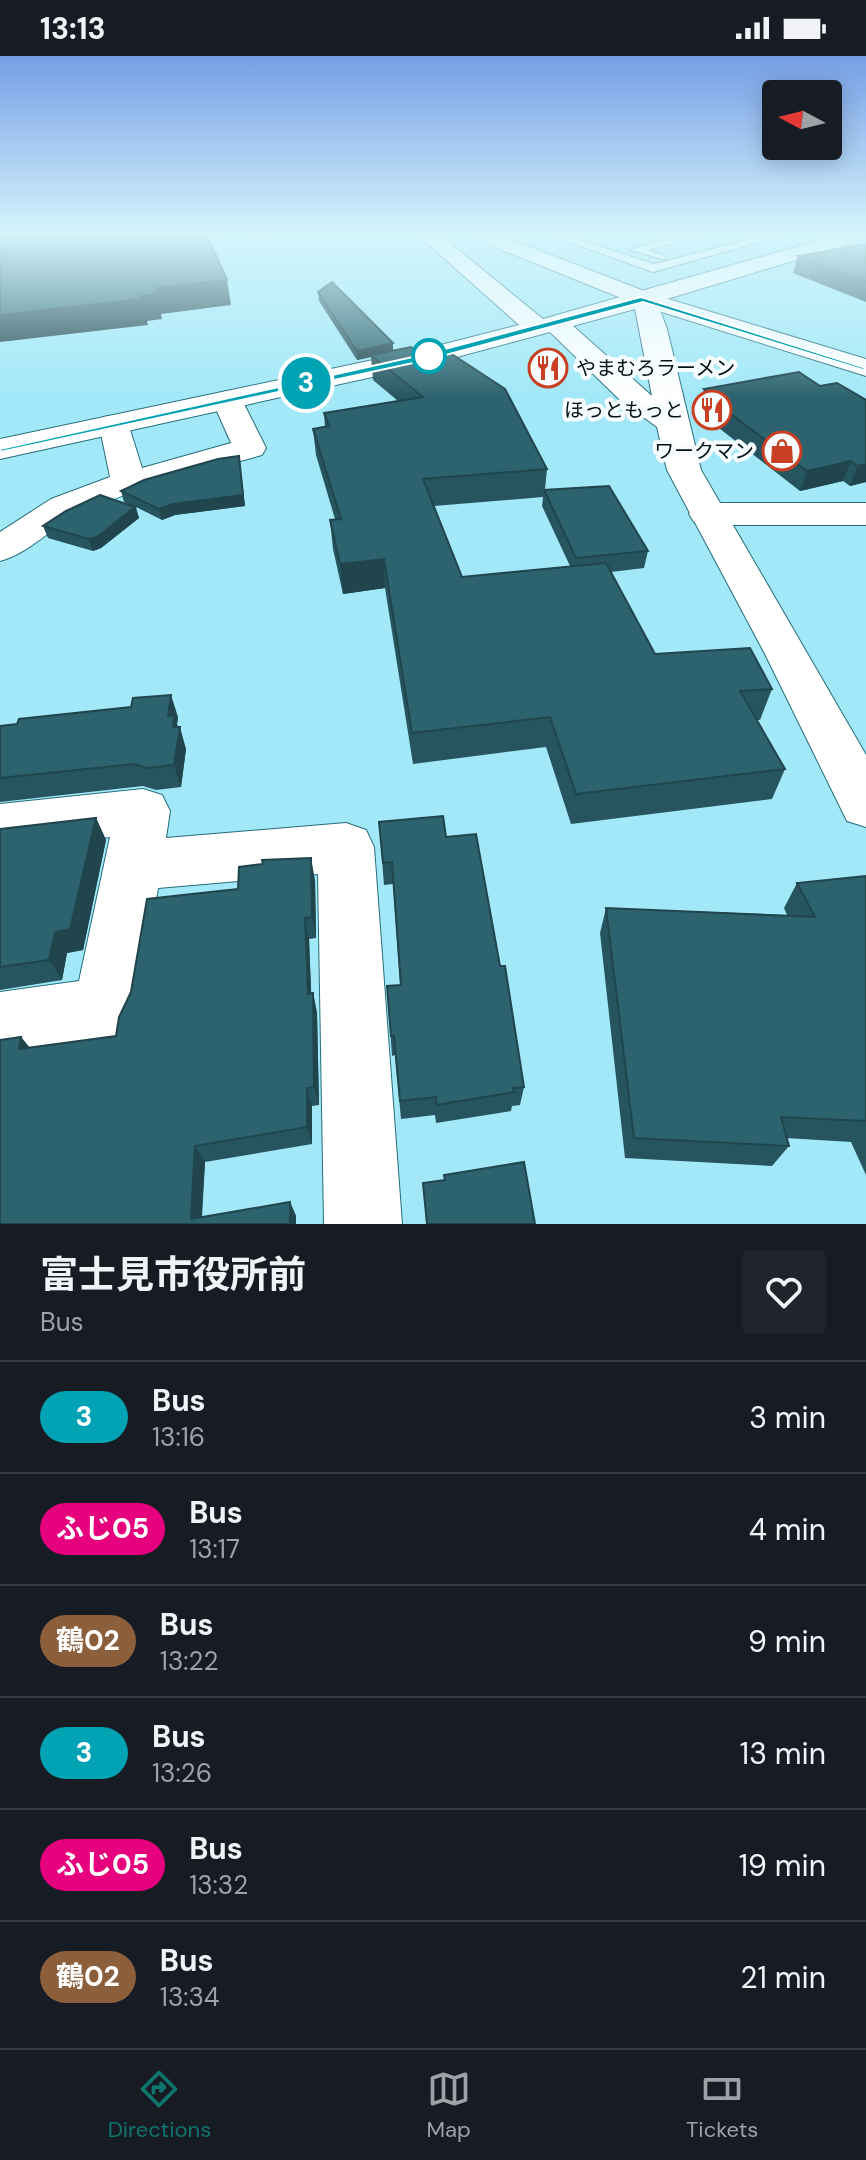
<!DOCTYPE html>
<html lang="en">
<head>
<meta charset="utf-8">
<style>
  body { margin:0; font-family:"DM Sans","Noto Sans JP",sans-serif; background:#20242c; color:#f1f3f6; height:100vh; display:flex; flex-direction:column; font-size:30px; white-space:nowrap }
  * { box-sizing:border-box; margin:0 }
  p { font-size:26px; color:#9ea1a6 }
  .icon { flex:none; width:44px; height:44px; fill:none; stroke:currentColor; stroke-width:2; stroke-linecap:round; stroke-linejoin:round }
  .map { position:relative; height:1168px; overflow:hidden }
  .side { display:flex; flex-direction:column; background:#171b24; flex:1 }
  .side>* { flex:none }
  .badge { padding:0 16px; border-radius:26px; font-size:28px; line-height:52px }
  .needle { width:52px; rotate:277deg }
  .controls { position:absolute; left:762px; top:24px; display:grid; gap:16px }
  .controls a { display:grid; place-items:center; width:80px; height:80px; border-radius:8px; background:#171b24; box-shadow:0 4px 20px #0003; font-size:40px }
  .map>.badge { position:absolute; translate:-50% -50%; box-shadow:0 0 0 4px #fff }
  .round { display:grid; place-items:center; flex:none; width:84px; height:84px; border-radius:8px; background:#20242c }
  .headline { display:flex; align-items:center; justify-content:space-between; height:136px; padding:0 40px }
  h1 { font-size:38px; font-weight:700; line-height:60px }
  ul { padding:0; list-style:none }
  li { display:flex; align-items:center; gap:24px; height:112px; padding:0 40px; border-top:2px solid #363941 }
  li div { flex:1 }
  li b { display:block; font-size:30px }
  li em { font-style:normal }
  li .badge { min-width:88px; font-weight:700; text-align:center }
  .status { display:flex; justify-content:space-between; align-items:center; height:56px; padding:0 40px; background:#171b24; direction:ltr }
  .status svg { height:22px; fill:currentColor }
  .tab-bar { display:flex; justify-content:space-around; align-items:center; height:112px; border-top:2px solid #363941; background:#171b24; font-size:22px; color:#9ea1a6 }
  .tab-bar a { display:grid; justify-items:center; gap:4px }
  .tab-bar .selected { color:#0f766e }
  .map>svg:first-child { display:block }
</style>
</head>
<body>
<div class="status"><b>13:13</b><svg viewBox="0 0 49 12"><path d="M0 12V9h3v3zM5 12V6h3v6zM10 12V3h3v9zM15 12V0h3v12zM26 1h20v11H26zM47 4h2v5h-2z"/></svg></div>
<div class="map">
<svg width="866" height="1168" viewBox="0 0 866 1168">
  <rect width="100%" height="100%" fill="#a2e8f8"/>
  <g fill="none" stroke-linecap="round" stroke-linejoin="round">
    <defs>
      <path id="service" d="M189 179H225L178 186 172 183Z
        M255 179H265L270 184 260 186Z
        M549 179H564L654 208 767 179H784L653 216Z
        M683 179H700L648 194 665 200V204L630 194Z"/>
      <path id="minor" d="M227 335 238 338 242 344 266 392 262 399C200 416 137 430 79 458 51 471 30 497 0 505V476L51 443 110 421 99 368 104 361 115 359 126 361 142 412 231 387 212 344 216 338Z
        M707 447H866V469H707L694 466 689 458 694 450Z
        M143 733 162 739 170 755 166 782 346 767 366 774 374 791 402 1168H324L318 818 158 832 139 955 129 978 106 988 0 1002V936L79 925 110 781 0 794V748Z"/>
      <path id="tertiary" d="M418 179H440L543 263 838 179H866V183L657 246 667 273 701 414 866 699V771L847 765 765 598 667 414 657 371 620 344 550 276 427 309 0 403V383L425 293 519 269ZM635 253 652 340 573 270Z"/>
      <path id="secondary" d="M472 179H499L652 238 866 303V320L636 248 475 183Z"/>
    </defs>
    <!-- service casing -->
    <use href="#service" stroke="#256d7b" stroke-width="2"/>
    <!-- minor casing -->
    <use href="#minor" stroke="#256d7b" stroke-width="2"/>
    <!-- tertiary casing -->
    <use href="#tertiary" stroke="#256d7b" stroke-width="2"/>
    <!-- secondary casing -->
    <use href="#secondary" stroke="#256d7b" stroke-width="2"/>
    <!-- service -->
    <use href="#service" fill="#fff" fill-rule="evenodd"/>
    <!-- minor -->
    <use href="#minor" fill="#fff" fill-rule="evenodd"/>
    <!-- tertiary -->
    <use href="#tertiary" fill="#fff" fill-rule="evenodd"/>
    <!-- secondary -->
    <use href="#secondary" fill="#fff" fill-rule="evenodd"/>
  </g>
  <!-- wall -->
  <path fill="#27555f" fill-rule="evenodd" d="M866 188V246L793 217 798 200Z
    M318 236 547 413 545 433 648 495 644 512 611 516 655 598 772 633 760 664H756L785 713 772 743 571 768 546 691 413 708 385 532 343 538 333 493 330 464 335 463 316 399 313 373 325 371 324 357 398 345 373 324 371 301 357 304 319 245ZM543 441 542 450 570 510 462 521 434 450Z
    M820 330 866 426 850 430 843 425 800 435 715 369 716 364 700 351 704 333Z
    M239 400 245 450 175 459 162 464 136 451 139 462 101 492 93 495 48 482 43 470 134 451 124 446 121 435Z
    M178 661 177 668 186 693 181 731 156 734 143 730 0 746V670Z
    M96 762 106 784 83 894 67 897 62 924 0 934V773Z
    M379 766 446 781 500 910 524 1031 520 1049 512 1050 511 1055 436 1067 435 1059 401 1063 395 999 392 1000 387 930 400 929 393 828 384 829Z
    M866 820V1119L851 1086 786 1082 789 1090 772 1110 625 1102 600 877 606 852 787 859 784 852 797 827Z
    M315 824 316 882 309 883 311 937H313L317 957 319 1049 312 1050V1088L205 1106 202 1161 290 1146 296 1160 0 1168 21 981 30 992 116 980Z"/>
  <!-- shaded-wall -->
  <path fill="#20454d" d="M227 224 231 249 161 258 156 232Z
    M157 238 162 263 147 265 148 269 0 286V259Z
    M393 287V297L371 299V301L357 304V295Z
    M239 400 245 450 175 459 162 464 159 453Z
    M851 405 843 425 800 435 807 415Z
    M866 408V426L850 430 857 410Z
    M135 451 139 462 101 492 93 495 89 483Z
    M384 503 385 532 343 538 340 508Z
    M171 639 178 661 177 668 179 675 180 671 186 693 181 731 174 709 168 660Z
    M96 762 106 784 83 894 67 897 62 924 49 904 55 876Z
    M311 802 315 824 316 882 312 861Z
    M305 862 309 883 312 957 308 938Z
    M313 937 317 957 319 1049 314 1031Z
    M21 981 36 1000 19 993Z
    M307 1032 312 1050V1088L307 1071Z
    M195 1090 205 1106 201 1168 191 1163Z
    M290 1146 296 1160V1168H290Z"/>
  <!-- building -->
  <path fill="#2d636e" stroke="#20454d" stroke-width="2" d="M0 179H207L227 224 156 232 157 238 141 240 142 243 0 259Z
    M866 188V226L798 200Z
    M332 226 393 287 357 295 318 236Z
    M411 291 415 295 441 291 505 333 547 413 423 423 462 521 606 507 655 598 750 592 772 633 740 635 785 713 576 738 550 661 412 677 384 503 340 508 330 464 341 463 313 373 329 370 324 357 423 341 371 299Z
    M799 316 820 330 837 327 866 344V408L857 410 851 405 807 415 720 350 726 349 704 333Z
    M239 400 243 439 173 448 159 453 121 435 144 424 218 403Z
    M609 430 648 495 576 502 544 434Z
    M100 439 135 451 97 481 89 483 43 470 66 455Z
    M171 639 168 660 174 659 173 671H180L174 709 148 712 134 708 0 722V670L17 668 19 663 131 651 133 642Z
    M443 760 446 781 476 778 500 910H505L524 1031 513 1032 514 1036 436 1049V1041L400 1045 394 980H391L387 930 401 929 392 806 383 807 379 766Z
    M96 762 70 873 55 876 49 904 0 911V773Z
    M311 802 312 861 305 862 308 938 313 937 314 1031 307 1032V1071L195 1090 191 1163 290 1146V1168H0V984L21 981 19 993 116 980 119 961 131 936 147 843 238 833 239 811 263 808 262 804Z
    M866 820V1065L781 1061 789 1090 634 1082 606 852 815 861 797 827Z
    M524 1106 535 1168H427L423 1127 445 1124 444 1119Z"/>
  <!-- sky -->
  <linearGradient id="sky" x2="0" y2="1"><stop stop-color="#769ee5"/><stop offset="0.52" stop-color="#d5f5fc"/><stop offset="1" stop-color="#d5f5fc" stop-opacity="0"/></linearGradient>
  <rect width="866" height="342" fill="url(#sky)"/>
  <!-- line -->
  <path fill="#00a3b4" stroke="#fff" stroke-width="2" d="M641 241 866 312 863 314 643 246 427 304 0 396V393L426 298Z"/>
  <!-- icons -->
  <defs>
    <symbol id="restaurant-ring" viewBox="-11 -11 22 22"><circle r="9.5" fill="#f7fdff" stroke="#c93f23" stroke-width="1.5"/><path d="M-5-6h1v4h1v-4h1v4h1v-4h1v5L-1.5 .5V6h-2V.5L-5-1ZM5-6V6H3V1.5H1.5Q1.5-4 5-6Z" fill="#c93f23"/></symbol>
    <symbol id="shop-ring" viewBox="-11 -11 22 22"><circle r="9.5" fill="#f7fdff" stroke="#c93f23" stroke-width="1.5"/><path d="M-5-2.5h2.3a2.7 3.5 0 0 1 5.4 0H5L5.5 6h-11ZM-1.5-2.5h3a1.5 2.3 0 0 0-3 0Z" fill="#c93f23"/></symbol>
  </defs>
  <g fill-rule="evenodd">
    <use href="#restaurant-ring" x="526" y="290" width="44" height="44"/>
    <use href="#restaurant-ring" x="690" y="332" width="44" height="44"/>
    <use href="#shop-ring" x="760" y="373" width="44" height="44"/>
  </g>
  <!-- markers -->
  <circle fill="#fff" stroke="#00a3b4" stroke-width="4" cx="429" cy="300" r="16"/>
  <g text-anchor="middle" stroke-width="8" stroke-linejoin="round" paint-order="stroke">
    <!-- far-poi labels -->
    <g font-size="20" fill="#001116" stroke="#f7fdff" text-anchor="end">
      <text x="576" y="319" text-anchor="start">やまむろラーメン</text>
      <text x="684" y="361">ほっともっと</text>
      <text x="754" y="402">ワークマン</text>
    </g>
  </g>
</svg>
<div class="controls">
<a><svg class="needle" viewBox="-14 -14 28 28"><path d="M0-13l5 13h-10z" fill="#e53935"/><path d="M0 13l5-13h-10z" fill="#9ea1a6"/></svg></a>
</div>
<b class="badge" style="left:306px;top:327px;background:#00a3b4;color:#fff">3</b>
</div>
<section class="side">
<div class="headline"><div><h1>富士見市役所前</h1><p>Bus</p></div><a class="round"><svg class="icon" aria-label="heart" viewBox="0 0 24 24"><path d="M12 20l-8-8c-3-5 5-10 8-4 3-6 11-1 8 4z"/></svg></a></div>
<ul>
<li><span class="badge" style="background:#00a3b4;color:#fff">3</span><div><b>Bus</b><p>13:16</p></div><em>3 min</em></li>
<li><span class="badge" style="background:#e6007e;color:#fff">ふじ05</span><div><b>Bus</b><p>13:17</p></div><em>4 min</em></li>
<li><span class="badge" style="background:#8b5e3c;color:#fff">鶴02</span><div><b>Bus</b><p>13:22</p></div><em>9 min</em></li>
<li><span class="badge" style="background:#00a3b4;color:#fff">3</span><div><b>Bus</b><p>13:26</p></div><em>13 min</em></li>
<li><span class="badge" style="background:#e6007e;color:#fff">ふじ05</span><div><b>Bus</b><p>13:32</p></div><em>19 min</em></li>
<li><span class="badge" style="background:#8b5e3c;color:#fff">鶴02</span><div><b>Bus</b><p>13:34</p></div><em>21 min</em></li>
</ul>
</section>
<nav class="tab-bar">
<a class="selected"><svg class="icon" aria-label="directions" viewBox="0 0 24 24"><path d="M12 3l9 9-9 9-9-9zM9 14v-3h6M13 9l2 2-2 2"/></svg>Directions</a>
<a><svg class="icon" aria-label="map" viewBox="0 0 24 24"><path d="M3 6l6-2 6 2 6-2v14l-6 2-6-2-6 2zM9 4v14M15 6v14"/></svg>Map</a>
<a><svg class="icon" aria-label="tickets" viewBox="0 0 24 24"><path d="M3 7h18v10H3zM15 7v10"/></svg>Tickets</a>
</nav>
</body>
</html>
